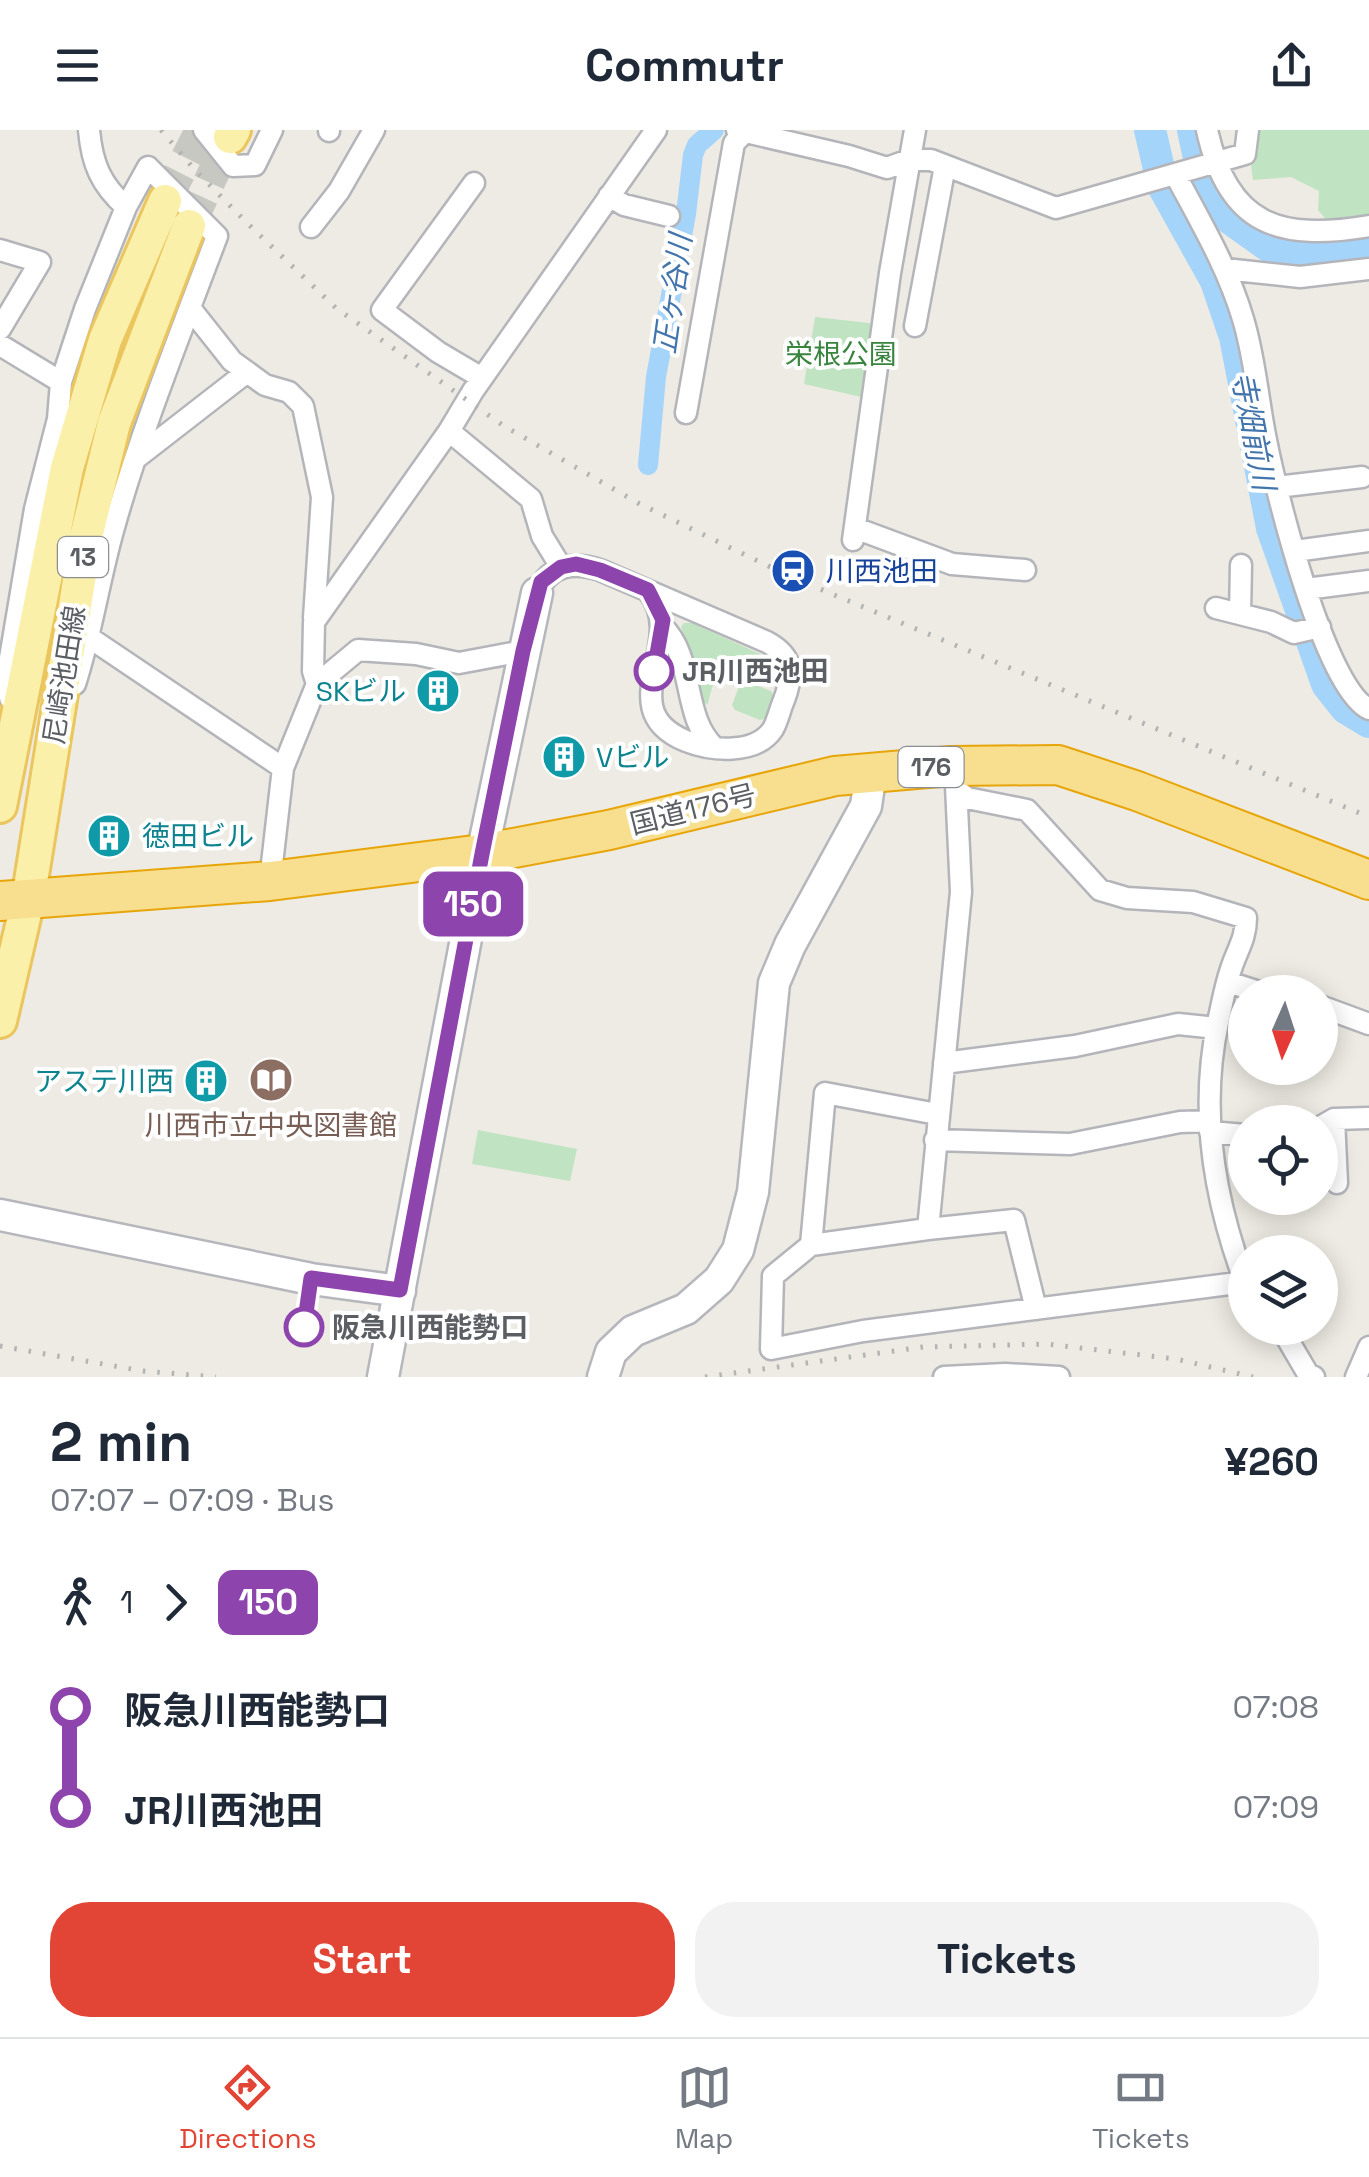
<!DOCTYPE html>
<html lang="en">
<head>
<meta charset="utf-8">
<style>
  body { margin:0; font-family:"Space Grotesk","Noto Sans JP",sans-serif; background:#f2f2f3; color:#1f2937; height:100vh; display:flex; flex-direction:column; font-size:38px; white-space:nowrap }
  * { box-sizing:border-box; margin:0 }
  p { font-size:32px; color:#747a83 }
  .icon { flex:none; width:55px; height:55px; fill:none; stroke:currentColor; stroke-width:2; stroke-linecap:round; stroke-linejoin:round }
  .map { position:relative; height:1247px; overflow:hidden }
  .sheet { display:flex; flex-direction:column; background:#fff; flex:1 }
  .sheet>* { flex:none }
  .badge { padding:0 20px; border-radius:15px; font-size:35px; line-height:65px }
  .needle { width:65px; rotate:183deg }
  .tools { position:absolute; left:1228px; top:845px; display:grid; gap:20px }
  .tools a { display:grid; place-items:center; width:110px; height:110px; border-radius:50%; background:#fff; box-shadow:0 5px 25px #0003; font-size:50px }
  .map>.badge { position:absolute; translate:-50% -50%; box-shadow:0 0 0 5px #fff }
  .legs { display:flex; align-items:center; gap:15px; height:110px; padding:0 50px; font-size:32px }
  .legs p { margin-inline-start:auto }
  .summary { display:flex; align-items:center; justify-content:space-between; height:170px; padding:0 50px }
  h1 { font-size:55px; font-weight:700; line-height:75px }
  .cta { display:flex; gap:20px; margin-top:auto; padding:20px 50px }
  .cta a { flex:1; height:115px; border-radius:40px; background:#e24535; color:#fff; font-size:40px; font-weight:700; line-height:115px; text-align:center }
  .cta a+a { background:#f2f2f3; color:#1f2937 }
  ul { padding:0 50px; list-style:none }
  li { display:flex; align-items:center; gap:35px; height:100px; font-size:38px }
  li i { display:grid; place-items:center; width:15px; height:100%; margin:0 12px; background:currentColor }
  li i::after { content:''; width:25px; height:25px; margin:-12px; border:8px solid; border-radius:50%; background:#fff }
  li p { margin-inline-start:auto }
  li:first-child i { background:linear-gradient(#0000 50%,currentColor 0) }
  li:last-child i { background:linear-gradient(currentColor 50%,#0000 0) }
  header { display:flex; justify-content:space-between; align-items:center; height:130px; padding:0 50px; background:#fff; font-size:45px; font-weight:700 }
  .menu { display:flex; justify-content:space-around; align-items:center; height:140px; border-top:2px solid #e0e1e3; background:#fff; font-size:28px; color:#747a83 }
  .menu a { display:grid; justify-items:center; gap:5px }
  .menu .on { color:#e24535 }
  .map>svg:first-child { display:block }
</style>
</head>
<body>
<header><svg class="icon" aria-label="menu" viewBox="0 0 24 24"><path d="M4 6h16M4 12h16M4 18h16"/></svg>Commutr<svg class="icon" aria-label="share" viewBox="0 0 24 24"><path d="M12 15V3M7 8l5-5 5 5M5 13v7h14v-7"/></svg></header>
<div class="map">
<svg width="1369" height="1247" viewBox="0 0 1369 1247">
  <rect width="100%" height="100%" fill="#edebe3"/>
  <!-- green -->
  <path fill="#c0e4c1" d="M1254 0H1369V87L1330 94 1318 80 1319 61 1291 47 1253 50 1250 27Z
    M815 187 878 194 866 268 804 254Z
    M684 493H692L769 528 775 536 774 546 736 531C717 536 712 556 708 574L701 572 693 531 681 497Z
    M746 551 771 561 774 566 766 588 760 590 735 580 732 575 740 554Z
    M478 1000 577 1019 570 1051 472 1034Z"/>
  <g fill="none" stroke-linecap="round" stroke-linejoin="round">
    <!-- canal -->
    <path stroke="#a5d4fb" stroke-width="20" d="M648 335 656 247 686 84 693 25 697 15 714 0"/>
    <!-- river -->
    <path stroke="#a5d4fb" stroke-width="32" d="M1150 0 1163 56 1216 151 1235 207 1272 398 1327 554 1346 578 1369 592
      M1193 0 1199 28 1221 82 1270 117 1329 123 1369 112"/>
    <!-- primary-tunnel -->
    <path stroke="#c8c8c3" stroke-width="32" stroke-dasharray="32 16" stroke-linecap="butt" d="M165 71 201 0
      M189 96 230 7"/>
    <defs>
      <path id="street" d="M89 0C92 34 101 55 126 77
        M204 0 233 36 255 35 272 0
        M737 0 849 26 887 38 909 30H931L1056 78 1175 44C1200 91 1228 138 1243 189 1255 228 1258 271 1266 310 1276 362 1325 559 1369 579
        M1207 0C1228 96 1280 111 1369 96
        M329 1V0
        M1175 44 1245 24 1248 0
        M474 53 382 180 438 222 482 248
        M609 66 624 75 669 86
        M311 97 339 61 374 0
        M0 120 40 132 0 199
        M1225 139 1300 147 1369 139
        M190 178 232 231 265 255 289 262 303 276 322 367 314 488
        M915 196 945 36
        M0 215 61 252
        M686 283 734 13 744 3
        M449 301 473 261 656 0
        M135 329 247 242
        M1277 357 1362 347
        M855 398 952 434 1025 440
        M853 410 890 143 915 0
        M1295 421 1369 411
        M1306 459 1369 451
        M537 463C549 435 573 431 600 440L767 512C793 526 794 543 784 570 780 579 778 590 773 599 756 625 711 621 686 611 609 579 690 513 648 461
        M1216 478 1271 492 1294 503 1320 497
        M1240 484 1241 435
        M662 496C696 529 681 587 715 618
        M90 508 283 638 270 751
        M317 554 313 541 314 492 449 301 531 369 542 406 561 437
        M10 568 9 534 35 379 58 289 61 252 85 179 126 77 148 37 217 106C181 202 142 298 114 397 99 449 92 502 75 554
        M283 638 317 554 358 520 416 524 459 533 523 521
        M958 661 967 668 1027 680 1100 760 1127 768 1193 772 1246 788C1246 809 1237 820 1231 839 1225 856 1222 875 1218 892 1199 980 1214 1069 1245 1152
        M1228 852 1259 862
        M1320 876 1369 894
        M944 933 1075 916 1178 894 1217 898
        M937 984 825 963 811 1115 773 1146 771 1219 863 1201 1245 1152
        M1334 989 1337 1053
        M1320 997 1334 989 1369 988
        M1210 1002 1245 1005
        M935 1010 1070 1014 1180 992 1210 991
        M928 1099 1014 1090 1036 1179
        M811 1115 928 1099 961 762 956 656
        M1281 1198 1308 1244 1314 1247
        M944 1247 1005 1244 1059 1247
        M1356 1247 1369 1217"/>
      <path id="secondary" d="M0 1085 311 1149 400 1161
        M383 1247 482 724 537 463
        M603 1247 611 1222 633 1201 686 1179 719 1150 738 1120 753 1062 774 853 790 815 866 676 871 642"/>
      <path id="primary" d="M230 7 234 0
        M0 676 67 338 105 210 165 71
        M0 891 28 770 86 407 114 293 189 96"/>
      <path id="highway" d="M0 771 270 751 482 724 609 700 835 646 951 636 1058 635 1137 661 1369 750"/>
    </defs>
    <!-- street casing -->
    <use href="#street" stroke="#b4b5ba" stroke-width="25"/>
    <!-- secondary casing -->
    <use href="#secondary" stroke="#b5b7bd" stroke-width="35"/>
    <!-- primary casing -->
    <use href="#primary" stroke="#ebc65e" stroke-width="38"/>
    <!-- highway casing -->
    <use href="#highway" stroke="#e7a50a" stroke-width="42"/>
    <!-- street -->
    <use href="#street" stroke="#fff" stroke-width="20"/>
    <!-- secondary -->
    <use href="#secondary" stroke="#fff" stroke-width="30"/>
    <!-- primary -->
    <use href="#primary" stroke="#fbf0aa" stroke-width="32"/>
    <!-- highway -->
    <use href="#highway" stroke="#f8df8f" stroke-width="38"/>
    <!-- rail -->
    <path stroke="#b2b3b3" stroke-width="5" stroke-dasharray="2.5 12" stroke-linecap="butt" d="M161 0 194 39 246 92 336 178 504 296 638 373 791 447 1369 687
      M0 1216 143 1241 216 1247
      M705 1247 923 1217 1046 1214 1176 1229 1253 1247"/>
  </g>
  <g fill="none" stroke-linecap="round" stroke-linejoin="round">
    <defs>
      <path id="line-1" d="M304 1197 311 1148 400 1160 482 724 523 521 541 452 561 437 576 434 600 440 648 460 663 490 654 541"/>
    </defs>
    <!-- line-1 casing -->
    <use href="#line-1" stroke="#fff" stroke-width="22"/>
    <!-- line-1 -->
    <use href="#line-1" stroke="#8e44ad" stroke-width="15"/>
  </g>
  <!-- icons -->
  <defs>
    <symbol id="station-disc" viewBox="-11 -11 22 22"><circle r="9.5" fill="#1a4fb4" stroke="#fff"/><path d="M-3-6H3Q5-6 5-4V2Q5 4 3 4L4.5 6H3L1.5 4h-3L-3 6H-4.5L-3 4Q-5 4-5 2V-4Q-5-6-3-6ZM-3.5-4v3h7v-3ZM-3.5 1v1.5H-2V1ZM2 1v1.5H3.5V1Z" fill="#fff"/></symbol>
    <symbol id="building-disc" viewBox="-11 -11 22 22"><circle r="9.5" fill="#0f9aa8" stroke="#fff"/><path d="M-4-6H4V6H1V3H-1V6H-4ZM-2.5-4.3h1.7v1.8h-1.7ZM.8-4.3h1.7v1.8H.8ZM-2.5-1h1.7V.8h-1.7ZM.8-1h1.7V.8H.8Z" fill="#fff"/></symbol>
    <symbol id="library-disc" viewBox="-11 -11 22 22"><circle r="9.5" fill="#8d6e63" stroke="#fff"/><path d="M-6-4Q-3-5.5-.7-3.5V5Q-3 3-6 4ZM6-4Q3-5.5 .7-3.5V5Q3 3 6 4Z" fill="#fff"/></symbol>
  </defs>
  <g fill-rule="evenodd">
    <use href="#station-disc" x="768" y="416" width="50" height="50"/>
    <use href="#building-disc" x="413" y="536" width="50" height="50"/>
    <use href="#building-disc" x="539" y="602" width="50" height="50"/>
    <use href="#building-disc" x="84" y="681" width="50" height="50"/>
    <use href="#library-disc" x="246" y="925" width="50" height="50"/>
    <use href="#building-disc" x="181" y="926" width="50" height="50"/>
  </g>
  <!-- markers -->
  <g fill="#fff" stroke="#8e44ad" stroke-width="5">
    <circle cx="654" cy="541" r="18"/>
    <circle cx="304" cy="1197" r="18"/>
  </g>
  <g text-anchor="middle" stroke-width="8" stroke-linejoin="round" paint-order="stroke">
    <!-- shield labels -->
    <g fill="#fff" stroke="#8c8f92" stroke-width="2.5">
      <rect x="58" y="407" width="50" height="40" rx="8"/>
      <rect x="898.5" y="617" width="65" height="40" rx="8"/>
    </g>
    <g font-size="25" font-weight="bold" fill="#5b5f63">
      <text x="83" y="436">13</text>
      <text x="931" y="646">176</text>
    </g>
    <!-- park labels -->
    <g font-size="28" fill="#39843e" stroke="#fff">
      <text x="841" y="234">栄根公園</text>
    </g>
    <!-- transit labels -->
    <g font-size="28" fill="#164399" stroke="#fff" text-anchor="start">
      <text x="826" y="451">川西池田</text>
    </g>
    <!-- stop labels -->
    <g font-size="28" font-weight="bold" fill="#5b5f63" stroke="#fff" text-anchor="start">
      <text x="682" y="551">JR川西池田</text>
      <text x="332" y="1207">阪急川西能勢口</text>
    </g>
    <!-- street labels -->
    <g font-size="28" fill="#5b5f63" stroke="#fff">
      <text transform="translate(64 545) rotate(-81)" y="10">尼崎池田線</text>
      <text transform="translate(693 679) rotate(-14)" y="10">国道176号</text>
    </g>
    <!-- culture labels -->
    <g font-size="28" fill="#0d838f" stroke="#fff" text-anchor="end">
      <text x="406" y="571">SKビル</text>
      <text x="596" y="637" text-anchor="start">Vビル</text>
      <text x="142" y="716" text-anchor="start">徳田ビル</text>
      <text x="174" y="961">アステ川西</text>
    </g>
    <!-- education labels -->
    <g font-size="28" fill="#785e54" stroke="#fff">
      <text x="271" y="1005">川西市立中央図書館</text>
    </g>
    <!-- water labels -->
    <g font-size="30" font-style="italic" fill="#4375ad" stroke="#fff">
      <text transform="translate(673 164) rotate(-82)" y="10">正ヶ谷川</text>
      <text transform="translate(1253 301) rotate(79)" y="10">寺畑前川</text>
    </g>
  </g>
</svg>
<div class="tools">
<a><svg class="needle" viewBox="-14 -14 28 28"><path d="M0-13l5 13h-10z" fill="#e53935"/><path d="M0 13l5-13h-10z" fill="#747a83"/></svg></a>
<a><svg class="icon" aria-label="locate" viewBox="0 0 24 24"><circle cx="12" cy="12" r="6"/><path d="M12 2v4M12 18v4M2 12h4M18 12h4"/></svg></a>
<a><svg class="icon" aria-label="layers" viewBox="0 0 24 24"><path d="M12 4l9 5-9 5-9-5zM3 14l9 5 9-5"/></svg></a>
</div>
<b class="badge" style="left:473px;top:774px;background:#8e44ad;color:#fff">150</b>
</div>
<section class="sheet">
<div class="summary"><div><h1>2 min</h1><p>07:07 – 07:09 · Bus</p></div><b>¥260</b></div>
<div class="legs"><svg class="icon" aria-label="walk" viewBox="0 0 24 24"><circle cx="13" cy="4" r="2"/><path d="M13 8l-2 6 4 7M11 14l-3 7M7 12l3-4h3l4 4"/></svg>1<svg class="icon" aria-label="forward" viewBox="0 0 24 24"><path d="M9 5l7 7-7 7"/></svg><b class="badge" style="background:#8e44ad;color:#fff">150</b></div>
<ul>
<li><i style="color:#8e44ad"></i><b>阪急川西能勢口</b><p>07:08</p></li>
<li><i style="color:#8e44ad"></i><b>JR川西池田</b><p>07:09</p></li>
</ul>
<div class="cta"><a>Start</a><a>Tickets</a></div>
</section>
<nav class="menu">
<a class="on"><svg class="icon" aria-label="directions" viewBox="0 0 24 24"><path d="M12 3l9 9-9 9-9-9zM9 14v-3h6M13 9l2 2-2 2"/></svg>Directions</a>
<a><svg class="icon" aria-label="map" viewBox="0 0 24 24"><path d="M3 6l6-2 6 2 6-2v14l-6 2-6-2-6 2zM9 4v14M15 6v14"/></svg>Map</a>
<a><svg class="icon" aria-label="tickets" viewBox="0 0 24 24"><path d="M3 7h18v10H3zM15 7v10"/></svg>Tickets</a>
</nav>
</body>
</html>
